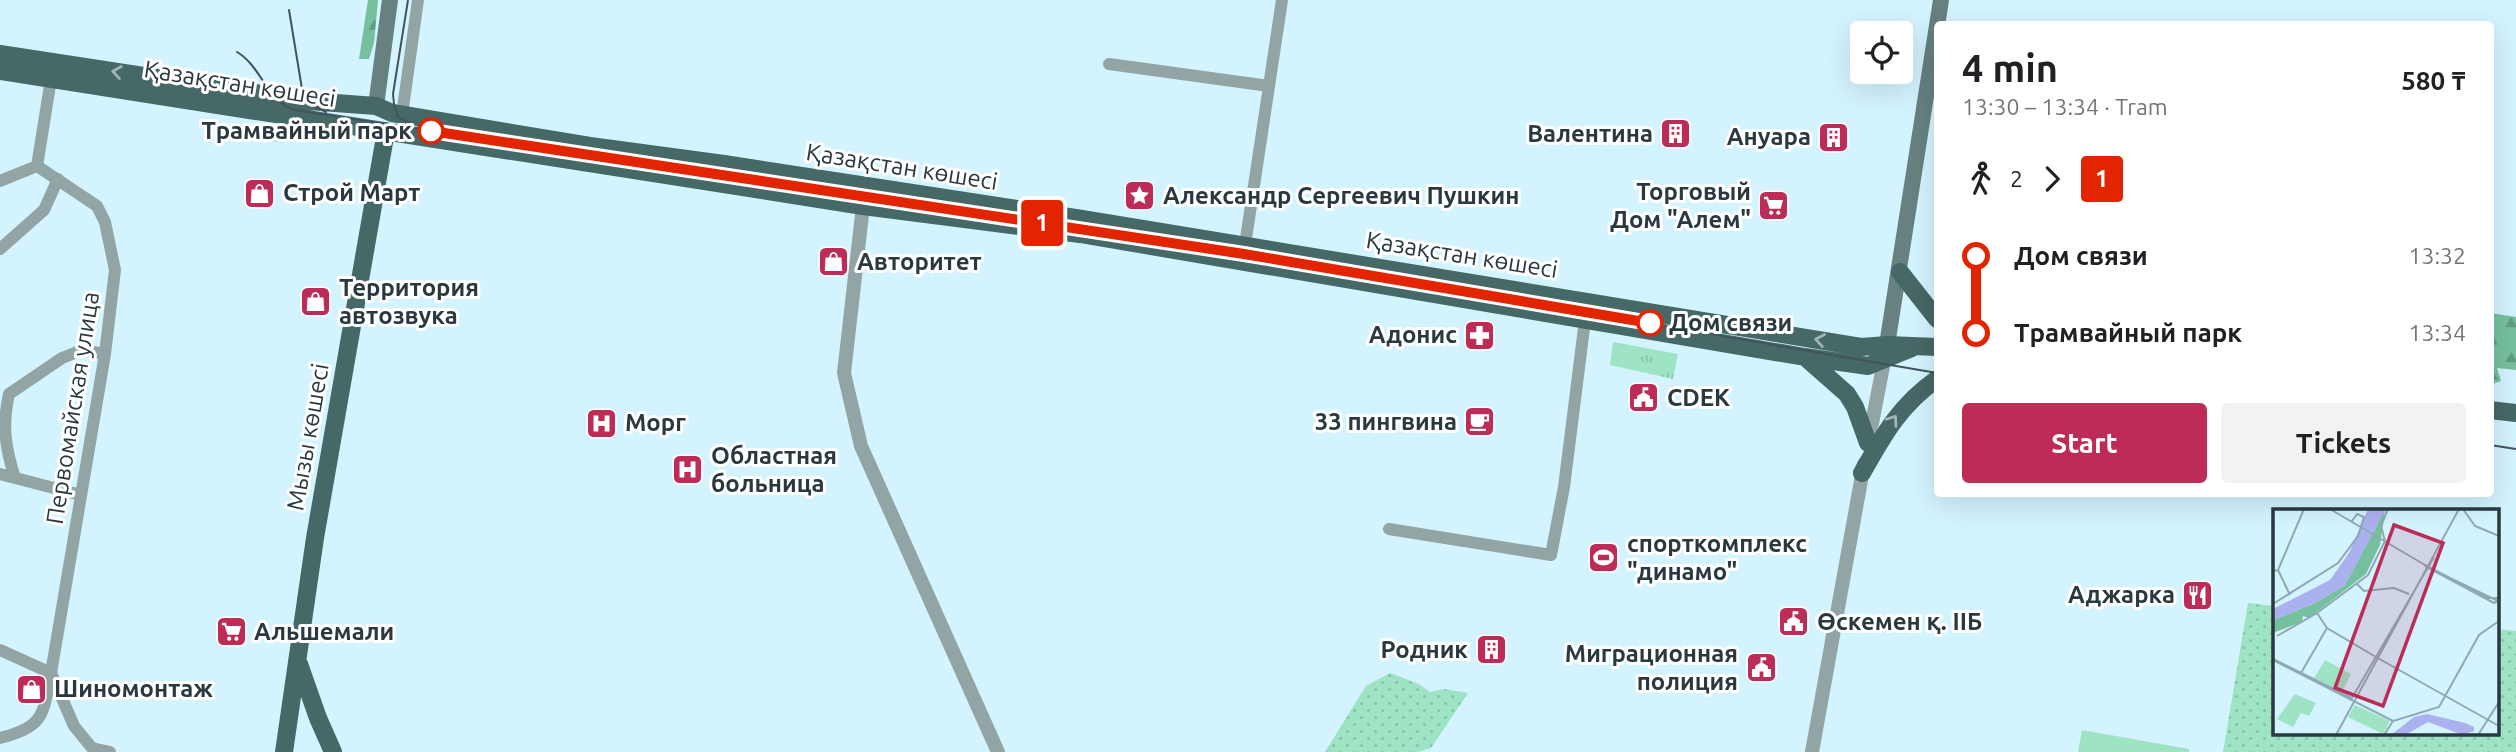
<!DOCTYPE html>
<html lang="en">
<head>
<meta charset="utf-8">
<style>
  body { margin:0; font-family:Ubuntu,sans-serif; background:#f2f2f2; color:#202124; height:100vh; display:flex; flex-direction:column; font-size:26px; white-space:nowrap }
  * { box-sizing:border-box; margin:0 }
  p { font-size:23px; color:#757577 }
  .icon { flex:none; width:38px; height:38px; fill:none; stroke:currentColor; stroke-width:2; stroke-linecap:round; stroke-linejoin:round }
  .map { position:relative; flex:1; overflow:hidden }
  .sheet { position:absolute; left:1934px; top:21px; width:560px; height:476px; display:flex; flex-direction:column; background:#fff; border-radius:7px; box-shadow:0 7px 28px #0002 }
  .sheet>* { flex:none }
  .badge { padding:0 14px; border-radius:5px; font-size:24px; line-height:46px }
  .tools { position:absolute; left:1850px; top:21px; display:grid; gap:14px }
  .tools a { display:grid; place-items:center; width:63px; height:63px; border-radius:7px; background:#fff; box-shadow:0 7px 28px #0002; font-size:35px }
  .map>.badge { position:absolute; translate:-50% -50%; box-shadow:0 0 0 4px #fff }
  .legs { display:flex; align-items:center; gap:10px; height:77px; padding:0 28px; font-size:23px }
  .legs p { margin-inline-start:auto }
  .head { display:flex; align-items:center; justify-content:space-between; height:119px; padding:0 28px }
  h1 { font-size:38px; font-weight:600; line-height:52px }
  .cta { display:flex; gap:14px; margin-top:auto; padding:14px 28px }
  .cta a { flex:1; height:80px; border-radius:7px; background:#bc2c56; color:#fff; font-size:28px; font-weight:600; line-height:80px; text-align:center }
  .cta a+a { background:#f2f2f2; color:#202124 }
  ul { padding:0 28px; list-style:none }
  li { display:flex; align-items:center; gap:24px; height:77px; font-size:26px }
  li i { display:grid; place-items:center; width:10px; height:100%; margin:0 9px; background:currentColor }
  li i::after { content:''; width:18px; height:18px; margin:-9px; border:5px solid; border-radius:50%; background:#fff }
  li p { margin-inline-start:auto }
  li:first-child i { background:linear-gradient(#0000 50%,currentColor 0) }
  li:last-child i { background:linear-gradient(currentColor 50%,#0000 0) }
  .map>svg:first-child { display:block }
</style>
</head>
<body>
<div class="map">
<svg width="2516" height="752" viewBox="0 0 2516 752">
  <defs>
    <pattern id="grass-tufts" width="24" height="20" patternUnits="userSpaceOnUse" patternTransform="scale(1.75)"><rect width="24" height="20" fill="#9ee3c3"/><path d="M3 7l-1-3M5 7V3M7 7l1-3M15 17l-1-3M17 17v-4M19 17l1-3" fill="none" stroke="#88c4a9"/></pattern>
    <pattern id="forest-firs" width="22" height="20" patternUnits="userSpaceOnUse" patternTransform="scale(1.75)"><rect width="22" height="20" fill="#76c09f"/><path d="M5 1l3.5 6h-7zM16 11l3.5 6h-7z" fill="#619d83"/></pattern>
    <pattern id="park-dots" width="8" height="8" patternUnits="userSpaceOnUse" patternTransform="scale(1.75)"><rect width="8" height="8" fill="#9ee3c3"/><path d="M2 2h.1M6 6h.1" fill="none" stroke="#88c4a9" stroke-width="1.8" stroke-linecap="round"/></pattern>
  </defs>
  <rect width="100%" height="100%" fill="#d3f3ff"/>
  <!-- grass -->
  <path fill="url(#grass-tufts)" d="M237 124 290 132 283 143 234 135Z
    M1613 342 1678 354 1673 379 1610 365Z"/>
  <!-- forest -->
  <path fill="url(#forest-firs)" d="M368 0H378L374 43 369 59H359Z
    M2490 313 2516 317V370L2497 368 2501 381 2490 385Z"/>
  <!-- park -->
  <path fill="url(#park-dots)" d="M2248 603 2274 606V733H2497V629L2516 631V752H2223Z
    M1390 673 1419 684 1430 692 1444 689 1468 693 1431 748 1418 752H1325L1366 686Z"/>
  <!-- pitch -->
  <path fill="#9ee3c3" d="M2082 730 2189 749V752H2078Z"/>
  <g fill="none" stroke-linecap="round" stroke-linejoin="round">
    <!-- minor -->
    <path stroke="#92a4a3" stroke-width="12" d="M1109 64 1269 86
      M51 79 37 166 97 206 105 222 115 270 105 354 51 673 74 726 92 748 110 752
      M402 115 418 0
      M0 181 37 166
      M0 249 44 210 58 179
      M1244 252 1282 0
      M0 474 81 495
      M15 478C5 447 2 425 9 394L62 358 82 350 105 354
      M1389 529 1551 555 1564 487 1586 312
      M0 650 51 673C43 714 45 727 0 738"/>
    <!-- tertiary -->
    <path stroke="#92a4a3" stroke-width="14" d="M863 206 844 373 861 446 998 752
      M1868 444 1886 351
      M1812 752 1864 464"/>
    <!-- secondary -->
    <path stroke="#668180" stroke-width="16" d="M376 106 390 0
      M1887 345 1941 0"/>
    <!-- primary -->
    <path stroke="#466867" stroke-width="18" d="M0 54 308 101 376 106 392 113 590 146 724 164 1082 219 1861 347 1887 345 1937 347
      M0 71 863 206 1080 234 1805 357 1868 366 1912 348
      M1900 272 1937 319
      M1805 357 1847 394 1855 407 1868 443
      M2490 410 2516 413
      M1862 473C1884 434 1900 405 1937 379
      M299 664 318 718 333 752
      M284 752 315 538 386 131"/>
    <!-- tram -->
    <path stroke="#42545b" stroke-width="2" d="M408 0 393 94 394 104 398 117 411 124
      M289 10 302 89 312 105 326 112
      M237 52C261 66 267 101 294 110L1244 254 1937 373
      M2490 445 2516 449"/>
  </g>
  <!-- one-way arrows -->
  <defs><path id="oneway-chevron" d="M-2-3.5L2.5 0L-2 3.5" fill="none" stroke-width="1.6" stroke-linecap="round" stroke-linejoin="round" transform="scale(1.75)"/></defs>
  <g stroke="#a2b4b3">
    <use href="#oneway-chevron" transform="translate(117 72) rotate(-171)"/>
    <use href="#oneway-chevron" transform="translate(1820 340) rotate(-170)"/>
    <use href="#oneway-chevron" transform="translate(1893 420) rotate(-54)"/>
  </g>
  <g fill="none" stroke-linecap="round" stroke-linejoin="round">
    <defs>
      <path id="line-1" d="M431 131 1244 254 1650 323"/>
    </defs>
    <!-- line-1 casing -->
    <use href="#line-1" stroke="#fff" stroke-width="16"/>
    <!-- line-1 -->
    <use href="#line-1" stroke="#e32400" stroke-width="10"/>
  </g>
  <!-- icons -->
  <defs>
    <symbol id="building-square" viewBox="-11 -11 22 22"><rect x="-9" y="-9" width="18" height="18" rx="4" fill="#bc2c56" stroke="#fff"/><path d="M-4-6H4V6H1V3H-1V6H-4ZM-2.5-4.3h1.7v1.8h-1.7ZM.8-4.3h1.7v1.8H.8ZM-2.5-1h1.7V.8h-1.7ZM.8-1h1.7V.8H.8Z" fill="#fff"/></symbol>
    <symbol id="shop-square" viewBox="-11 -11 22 22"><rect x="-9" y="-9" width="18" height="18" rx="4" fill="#bc2c56" stroke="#fff"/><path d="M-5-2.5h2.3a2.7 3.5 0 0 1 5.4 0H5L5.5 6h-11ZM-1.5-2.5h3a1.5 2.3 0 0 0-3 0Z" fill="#fff"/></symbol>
    <symbol id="sight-square" viewBox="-11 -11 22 22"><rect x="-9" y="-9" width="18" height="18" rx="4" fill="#bc2c56" stroke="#fff"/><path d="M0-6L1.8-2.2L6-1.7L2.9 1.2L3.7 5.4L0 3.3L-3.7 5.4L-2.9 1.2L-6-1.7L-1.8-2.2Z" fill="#fff"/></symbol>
    <symbol id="supermarket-square" viewBox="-11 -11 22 22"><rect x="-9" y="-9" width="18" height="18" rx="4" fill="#bc2c56" stroke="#fff"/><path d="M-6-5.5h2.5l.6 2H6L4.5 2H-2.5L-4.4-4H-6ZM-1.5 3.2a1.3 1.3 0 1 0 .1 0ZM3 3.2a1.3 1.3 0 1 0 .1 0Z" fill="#fff"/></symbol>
    <symbol id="pharmacy-square" viewBox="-11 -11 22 22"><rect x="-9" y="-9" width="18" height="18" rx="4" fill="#bc2c56" stroke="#fff"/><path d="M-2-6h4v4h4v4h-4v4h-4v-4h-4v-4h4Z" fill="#fff"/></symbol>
    <symbol id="civic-square" viewBox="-11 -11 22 22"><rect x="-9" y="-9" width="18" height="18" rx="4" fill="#bc2c56" stroke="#fff"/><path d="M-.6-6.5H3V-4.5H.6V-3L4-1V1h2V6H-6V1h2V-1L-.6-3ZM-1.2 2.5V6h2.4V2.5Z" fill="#fff"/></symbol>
    <symbol id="cafe-square" viewBox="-11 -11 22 22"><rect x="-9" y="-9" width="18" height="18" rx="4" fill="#bc2c56" stroke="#fff"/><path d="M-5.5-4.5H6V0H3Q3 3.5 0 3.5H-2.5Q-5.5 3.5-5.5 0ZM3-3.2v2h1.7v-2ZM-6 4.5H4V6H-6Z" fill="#fff"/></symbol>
    <symbol id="hospital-square" viewBox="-11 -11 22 22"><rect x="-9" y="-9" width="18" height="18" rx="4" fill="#bc2c56" stroke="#fff"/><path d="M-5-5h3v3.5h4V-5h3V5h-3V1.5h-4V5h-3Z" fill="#fff"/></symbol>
    <symbol id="stadium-square" viewBox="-11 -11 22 22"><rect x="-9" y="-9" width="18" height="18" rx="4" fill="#bc2c56" stroke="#fff"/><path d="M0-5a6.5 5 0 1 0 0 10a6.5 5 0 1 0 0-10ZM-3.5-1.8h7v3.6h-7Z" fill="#fff"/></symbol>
    <symbol id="restaurant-square" viewBox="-11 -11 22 22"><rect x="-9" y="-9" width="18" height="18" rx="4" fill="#bc2c56" stroke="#fff"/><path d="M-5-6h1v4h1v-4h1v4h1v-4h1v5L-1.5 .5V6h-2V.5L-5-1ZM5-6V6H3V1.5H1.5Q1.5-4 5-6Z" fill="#fff"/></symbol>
  </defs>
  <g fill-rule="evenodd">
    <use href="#building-square" x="1658" y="116" width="35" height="35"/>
    <use href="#building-square" x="1816" y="120" width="35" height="35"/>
    <use href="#shop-square" x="242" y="176" width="35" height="35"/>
    <use href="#sight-square" x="1122" y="178" width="35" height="35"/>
    <use href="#supermarket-square" x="1756" y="188" width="35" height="35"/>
    <use href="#shop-square" x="816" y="244" width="35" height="35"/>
    <use href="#shop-square" x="298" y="284" width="35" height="35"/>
    <use href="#pharmacy-square" x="1462" y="318" width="35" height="35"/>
    <use href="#civic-square" x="1626" y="380" width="35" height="35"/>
    <use href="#cafe-square" x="1462" y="404" width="35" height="35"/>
    <use href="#hospital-square" x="584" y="406" width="35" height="35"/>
    <use href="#hospital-square" x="670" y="452" width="35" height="35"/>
    <use href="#stadium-square" x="1586" y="540" width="35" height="35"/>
    <use href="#restaurant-square" x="2180" y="578" width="35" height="35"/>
    <use href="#civic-square" x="1776" y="604" width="35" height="35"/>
    <use href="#supermarket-square" x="214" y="614" width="35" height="35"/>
    <use href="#building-square" x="1474" y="632" width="35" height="35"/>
    <use href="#civic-square" x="1744" y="650" width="35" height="35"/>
    <use href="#shop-square" x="14" y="672" width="35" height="35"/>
  </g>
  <!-- markers -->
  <g fill="#fff" stroke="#e32400" stroke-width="3.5">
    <circle cx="431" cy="131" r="12"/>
    <circle cx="1650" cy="323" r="12"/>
  </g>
  <g text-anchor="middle" stroke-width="6" stroke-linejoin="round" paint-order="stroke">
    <!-- street labels -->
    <g font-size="24" fill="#29393f" stroke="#fff">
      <text transform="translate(240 84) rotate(9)" y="8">Қазақстан көшесі</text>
      <text transform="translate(902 167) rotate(9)" y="8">Қазақстан көшесі</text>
      <text transform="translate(1462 255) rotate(9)" y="8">Қазақстан көшесі</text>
      <text transform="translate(73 408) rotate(-81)" y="8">Первомайская улица</text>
      <text transform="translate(308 437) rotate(-80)" y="8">Мызы көшесі</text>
    </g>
    <!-- stop labels -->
    <g font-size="24" font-weight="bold" fill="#29393f" stroke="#fff" text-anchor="end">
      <text x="412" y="139">Трамвайный парк</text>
      <text x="1669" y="331" text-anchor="start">Дом связи</text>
    </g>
    <!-- poi labels -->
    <g font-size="24" font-weight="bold" fill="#29393f" stroke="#fff" text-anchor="start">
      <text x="1653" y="142" text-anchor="end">Валентина</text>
      <text x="1811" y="145" text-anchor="end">Ануара</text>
      <text x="1751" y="200" text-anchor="end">Торговый<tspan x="1751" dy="28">Дом "Алем"</tspan></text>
      <text x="283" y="201">Строй Март</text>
      <text x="1163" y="204">Александр Сергеевич Пушкин</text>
      <text x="857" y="270">Авторитет</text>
      <text x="339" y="296">Территория<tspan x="339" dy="28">автозвука</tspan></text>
      <text x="1457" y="343" text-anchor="end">Адонис</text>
      <text x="1667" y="406">CDEK</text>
      <text x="1457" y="430" text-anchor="end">33 пингвина</text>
      <text x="625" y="431">Морг</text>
      <text x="711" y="464">Областная<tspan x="711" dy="28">больница</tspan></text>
      <text x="1627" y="552">спорткомплекс<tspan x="1627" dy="28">"динамо"</tspan></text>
      <text x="2175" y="603" text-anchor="end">Аджарка</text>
      <text x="1817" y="630">Өскемен қ. ІІБ</text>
      <text x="254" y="640">Альшемали</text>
      <text x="1468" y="658" text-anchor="end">Родник</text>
      <text x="1738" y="662" text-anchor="end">Миграционная<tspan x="1738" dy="28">полиция</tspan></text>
      <text x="54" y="697">Шиномонтаж</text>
    </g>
  </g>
  <!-- overview -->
  <g transform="translate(2273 509)">
    <rect width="226" height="226" fill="#d3f3ff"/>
    <path d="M112 1 107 36 93 65 36 109 30 107 29 113 0 124V111L42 94 72 76Z" fill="#76c09f"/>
    <path d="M52 151 78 165 69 183 41 169ZM22 185 43 194 36 207 28 204 20 218 4 210ZM82 196 117 212 110 225 75 208Z" fill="#9ee3c3"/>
    <path d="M95 0H113L72 76 42 94 0 111V100L57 71 76 44ZM154 205 192 214 201 218V222L190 226 155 213 132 226H118L141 208Z" fill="#abb0ee"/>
    <path fill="none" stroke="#8fa9b2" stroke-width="2" d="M57 0 152 56M190 0 202 17 226 27M112 32 108 17 115 0M152 56 215 89H226M152 57 221 94 225 92 152 57M5 61 17 86M0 62 5 61 31 0M83 74 91 82 121 79 136 85M0 95 65 54 85 27 91 8 84 5 79 12M44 104 54 119 103 148M4 127 44 104 95 66 112 32M103 148 226 217M0 150 79 189 161 48M0 151 120 212M28 164 54 119M63 226 186 0M111 226 120 212 166 198 206 126 226 112M205 226 226 193"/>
    <path fill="#bc2c56" fill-opacity="0.15" stroke="#bc2c56" stroke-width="3.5" d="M121 16 170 34 110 197 62 179Z"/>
    <rect width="226" height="226" fill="none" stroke="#29393f" stroke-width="3.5"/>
  </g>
</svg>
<div class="tools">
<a><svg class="icon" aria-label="locate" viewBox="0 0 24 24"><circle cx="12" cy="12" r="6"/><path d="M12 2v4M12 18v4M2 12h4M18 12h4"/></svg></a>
</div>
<b class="badge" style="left:1042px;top:223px;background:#e32400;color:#fff">1</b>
<section class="sheet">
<div class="head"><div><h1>4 min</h1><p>13:30 – 13:34 · Tram</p></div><b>580 ₸</b></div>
<div class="legs"><svg class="icon" aria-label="walk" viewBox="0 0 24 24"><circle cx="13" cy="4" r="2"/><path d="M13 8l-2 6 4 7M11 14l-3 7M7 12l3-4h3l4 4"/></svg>2<svg class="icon" aria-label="forward" viewBox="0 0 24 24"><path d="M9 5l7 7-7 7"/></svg><b class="badge" style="background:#e32400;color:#fff">1</b></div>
<ul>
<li><i style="color:#e32400"></i><b>Дом связи</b><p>13:32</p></li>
<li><i style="color:#e32400"></i><b>Трамвайный парк</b><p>13:34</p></li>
</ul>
<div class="cta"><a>Start</a><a>Tickets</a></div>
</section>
</div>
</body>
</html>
